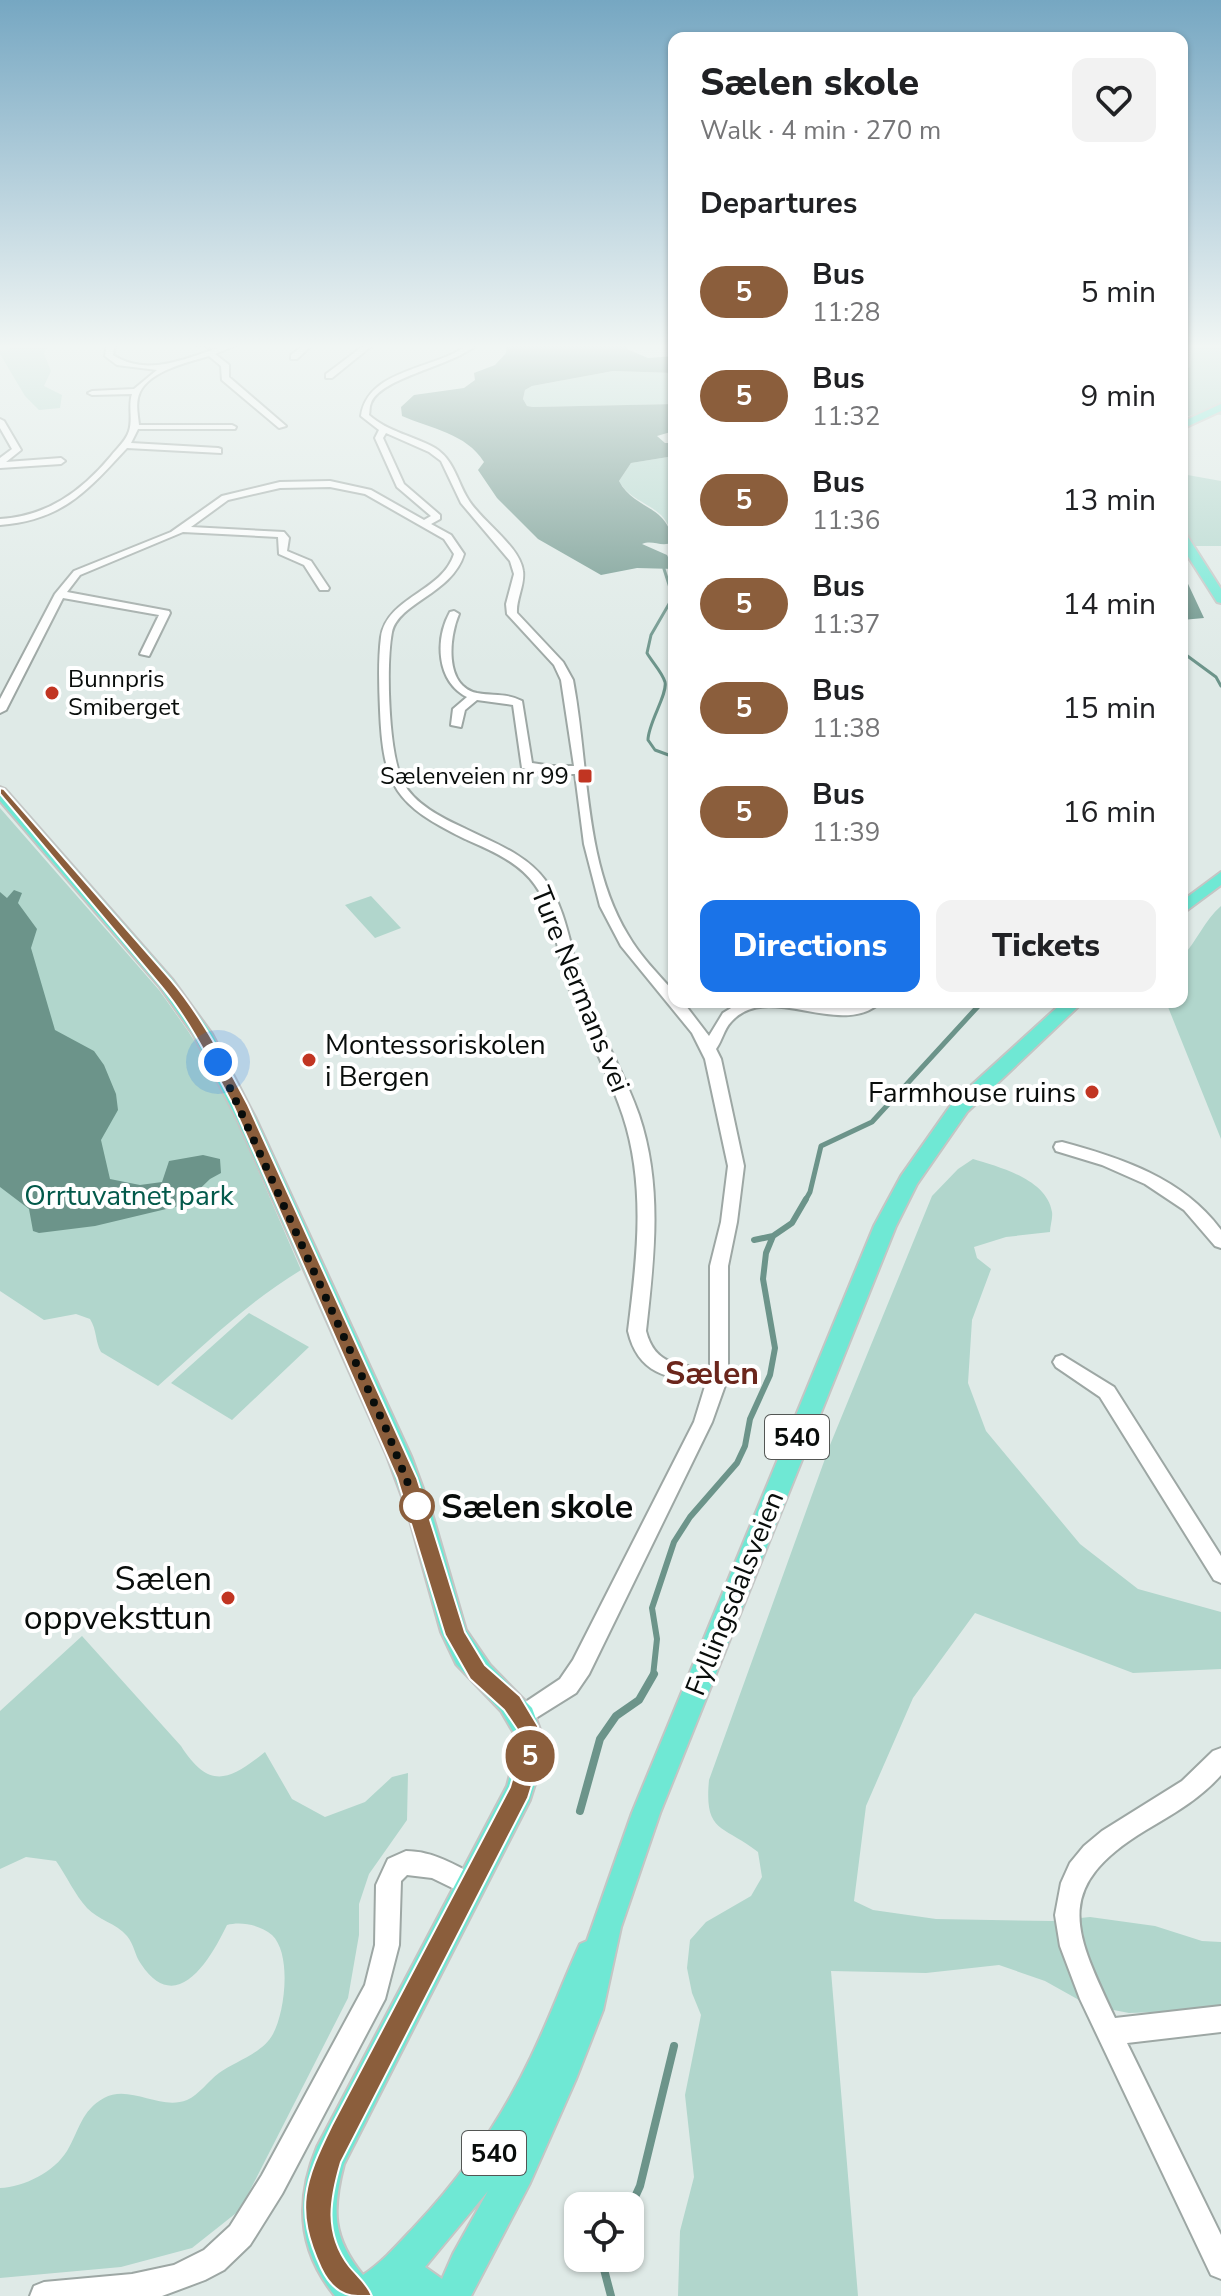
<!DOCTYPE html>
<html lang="en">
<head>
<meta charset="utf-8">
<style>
  body { margin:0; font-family:"Nunito Sans",sans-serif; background:#f2f2f2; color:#202124; height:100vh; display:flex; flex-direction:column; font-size:30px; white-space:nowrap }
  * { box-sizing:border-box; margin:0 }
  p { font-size:26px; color:#757577 }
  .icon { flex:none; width:44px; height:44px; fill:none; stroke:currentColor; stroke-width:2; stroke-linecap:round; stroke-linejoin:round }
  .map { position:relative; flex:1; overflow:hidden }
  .details { position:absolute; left:668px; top:32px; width:520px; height:976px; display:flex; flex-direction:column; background:#fff; border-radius:16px; box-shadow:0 2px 6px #0004 }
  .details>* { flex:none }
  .badge { padding:0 16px; border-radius:26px; font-size:28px; line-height:52px }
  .tools { position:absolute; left:564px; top:2192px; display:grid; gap:16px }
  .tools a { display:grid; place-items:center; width:80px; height:80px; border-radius:16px; background:#fff; box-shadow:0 2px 6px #0004; font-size:40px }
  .you { position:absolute; width:40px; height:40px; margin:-20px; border:6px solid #fff; border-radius:50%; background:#1a73e8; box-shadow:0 0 0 12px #1a73e833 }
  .map>.badge { position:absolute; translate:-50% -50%; box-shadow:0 0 0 4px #fff }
  h2 { padding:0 32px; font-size:30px; line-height:72px }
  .round { display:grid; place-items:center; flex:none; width:84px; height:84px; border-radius:16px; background:#f2f2f2 }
  .headline { display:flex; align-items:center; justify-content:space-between; height:136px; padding:0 32px }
  h1 { font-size:38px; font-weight:800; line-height:60px }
  .cta { display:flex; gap:16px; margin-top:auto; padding:16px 32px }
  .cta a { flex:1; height:92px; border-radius:16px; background:#1a73e8; color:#fff; font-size:32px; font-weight:800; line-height:92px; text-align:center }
  .cta a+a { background:#f2f2f2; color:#202124 }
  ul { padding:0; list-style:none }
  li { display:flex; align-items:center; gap:24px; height:104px; padding:0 32px }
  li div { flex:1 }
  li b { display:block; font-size:30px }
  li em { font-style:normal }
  li .badge { min-width:88px; font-weight:700; text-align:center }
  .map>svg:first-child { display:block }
</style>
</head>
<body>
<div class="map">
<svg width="1221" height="2296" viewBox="0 0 1221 2296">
  <rect width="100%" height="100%" fill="#dfeae7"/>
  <!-- green -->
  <path fill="#b1d6cc" d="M30 344H48L44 354 51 371 44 386 62 395 60 408 39 410 25 396 0 354V351Z
    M1189 344H1221V415L1203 412 1182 418V371L1190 367 1193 349Z
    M613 371 674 373V404L533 407 527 406 523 399 525 390 532 386Z
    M674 456V538C670 530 668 522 661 515 647 502 629 499 619 481L631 463Z
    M1182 474 1221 481V546H1182Z
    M0 808 159 990 188 1031 219 1080 301 1270C248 1302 205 1344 158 1386L101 1352C95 1341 97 1330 90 1319L76 1314 44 1320 0 1291Z
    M371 896 401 928 375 938 345 905Z
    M1221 906V1139L1166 1002H1182V957C1197 941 1204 921 1221 906Z
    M973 1159C999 1167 1047 1179 1052 1212 1053 1218 1050 1226 1050 1232L1006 1237 974 1247 977 1258 991 1269 972 1320 968 1383 986 1431 1080 1544 1138 1589 1221 1612V1669L1133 1673 975 1613 913 1698 866 1806 854 1901 873 1910 936 1919 1052 1921 1090 1917 1155 1926 1202 1941 1221 1942V2010L1129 2013 1088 2005 1045 1981 999 1965 926 1973 831 1971 858 2296H678L680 2231 694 2177 685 2095 701 2015 692 1993 687 1968 690 1940 706 1922 751 1896 762 1877 758 1852C723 1824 704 1834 709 1780L830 1445 932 1196 958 1169Z
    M249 1313 309 1347 232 1420 171 1383Z
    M82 1636 181 1746C209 1790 229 1781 265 1752L292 1799 325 1817 365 1802 392 1777 408 1773 407 1820 369 1874 359 1904V1935L348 1998 240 2210 192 2248 121 2267 0 2278V2188C24 2187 54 2172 67 2151 80 2129 81 2111 104 2098 130 2084 160 2111 187 2100 199 2095 208 2081 219 2073 236 2061 263 2053 273 2034 285 2012 292 1954 272 1935 260 1925 241 1921 227 1925 211 1958 177 2018 141 1964 135 1956 134 1944 127 1936 116 1923 98 1920 87 1908 75 1895 66 1875 56 1861L26 1857 0 1869V1711Z"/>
  <!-- water -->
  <path fill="#6c948a" d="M507 344H627V349L648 358 674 356V373L613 371 532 386 525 390 523 399 527 406 533 407 674 404V431L657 436 665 443H674V456L631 463 619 481C634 510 667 504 673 542 661 548 653 539 642 544L667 555 674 569 637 568 601 575 538 539 497 498 478 470 484 462C466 433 431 429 402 416L401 407 414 395 464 388 475 380 474 373 495 365 506 353Z
    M1182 571 1204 618 1182 620Z
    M14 890 22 893 18 903 37 929 31 948 55 1030 94 1051 104 1065 116 1094 118 1110 101 1140 110 1179 140 1185 162 1182 169 1161 203 1155 220 1159 221 1173 210 1179 183 1205 95 1226 39 1233 33 1231 29 1209 0 1187V892L7 898Z"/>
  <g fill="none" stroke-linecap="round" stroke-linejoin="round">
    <!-- stream-far3 -->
    <path stroke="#6c948a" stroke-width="3" d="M664 569 673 597 651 635 647 653C652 662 662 672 665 682 668 694 648 723 648 740L655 750 674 757
      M1182 652 1216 677 1221 686"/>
    <!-- stream-far2 -->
    <path stroke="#6c948a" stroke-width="5" d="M805 1201 810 1192 821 1146 872 1122 982 1002"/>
    <!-- stream-far1 -->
    <path stroke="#6c948a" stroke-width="6" d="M754 1240 773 1236
      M653 1676 657 1639 652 1608 674 1542 690 1517 737 1463 745 1446 750 1419 770 1375 775 1348 763 1279 766 1253 773 1236 792 1223 806 1199"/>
    <!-- stream -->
    <path stroke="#6c948a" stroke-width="8" d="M580 1811 600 1739 616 1716 639 1700 654 1674
      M630 2208 640 2186 674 2046
      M601 2258 611 2296"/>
    <defs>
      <path id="minor" d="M107 344H115L113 355C147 377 184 359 218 348L194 344H239L215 354 229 365V377L286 426 279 428 222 380 221 366 209 356C188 362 150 371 140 392 135 402 138 414 139 425H232L236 427 235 429H138L131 443 218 448 221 449V453L127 448C87 491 63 520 0 525V519C47 516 81 492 111 456 117 448 126 441 129 431 133 419 128 406 132 394L92 395 88 393 92 391 134 389 157 370 117 365 105 356Z
        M305 344H313L297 359H291V355Z
        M366 344H374L332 378H326V374Z
        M469 344H477C454 366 381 377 371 403 369 407 370 411 369 415 388 432 414 436 435 448 454 460 457 481 468 499 481 521 520 546 523 571 525 585 516 599 517 613L563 662 573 680C589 763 583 861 628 935 640 956 658 974 674 992V1002H683L709 1036 723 1013 741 1002H806L838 1006 881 1002C840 1040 768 980 731 1022 724 1029 722 1041 716 1049L721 1059 744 1166 737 1222 728 1266V1377L712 1422 589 1674 576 1693 523 1726 515 1723 512 1716 515 1709 560 1679 573 1660 694 1422 706 1383C667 1378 638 1374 628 1331 637 1259 646 1186 623 1116 608 1070 583 1028 567 982 556 950 555 913 535 885 519 862 490 850 465 839 396 805 383 787 380 710 379 686 378 661 381 637 387 597 442 592 454 554L444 539 365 494 330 487 280 488 228 500 191 527 284 532 289 538 287 551 311 561 329 588 328 590H320L304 565 279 554 278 537 183 532 80 575 67 592 169 611 170 613 149 656 140 654 159 615 63 598 6 710 0 713V699L55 594 74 571 171 532 222 496 280 482 330 481 371 490 424 520 431 516 397 487 375 438 379 430 361 416C368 368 436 370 469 344ZM386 433 429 452 441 461 461 503 510 561 514 574 506 604 507 614 554 665 561 680 574 766H552L532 763 522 701C507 693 493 696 477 693 444 686 449 637 459 614L454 611 450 612C435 639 436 681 467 697L453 709 451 725 461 727 465 710 477 700 513 705 522 768 552 774H575L584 844 600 906 621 946 692 1033 705 1059 728 1166 721 1222 710 1266V1369C680 1365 655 1366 646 1331 654 1259 663 1186 639 1115 623 1069 597 1028 581 982 570 948 567 910 545 880 526 854 492 842 464 828 442 818 414 804 403 782 388 753 386 664 392 632 399 602 452 594 464 554L451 535 431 524 440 519V515L404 484 383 438Z
        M0 419 4 421 21 450 6 462 61 458 65 461 61 464 0 468V458L12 449 0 428Z
        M1062 1142C1121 1158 1183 1178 1221 1230V1248L1215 1246 1184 1210 1145 1184 1102 1165 1056 1151 1054 1147 1056 1143Z
        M1062 1355 1114 1387 1221 1556V1583L1214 1580 1100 1397 1056 1367 1053 1362 1056 1357Z
        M1221 1748V1775C1200 1799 1173 1814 1146 1830 1050 1888 1075 1932 1115 2018L1221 2006V2032L1127 2043 1221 2235V2279L1211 2275 1080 1999 1060 1946 1055 1915 1061 1883 1070 1863 1084 1846 1102 1831 1182 1781 1213 1751Z
        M406 1851C433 1851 455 1865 479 1877L483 1885 479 1893 471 1897 432 1878 407 1875 401 1881 399 1945 385 1999 282 2194 250 2245 224 2270 205 2280 162 2296H30L34 2286 44 2282 132 2274 174 2265 204 2250 230 2226 262 2175 365 1985 375 1945 376 1885 388 1859Z"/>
      <path id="major" d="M1221 404V411L1182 429V422Z
        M1182 533 1186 534 1221 589V603L1217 602 1182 547Z
        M0 787 5 789 172 979 212 1034 256 1119 411 1456 431 1510 466 1630 490 1665 532 1708 542 1735 543 1759 530 1800 344 2164C332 2210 332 2237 363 2275 383 2262 400 2242 416 2225 463 2175 502 2118 531 2057 549 2020 563 1981 580 1944L587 1941 632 1813 874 1226 901 1176 953 1102 1063 1002H1083L967 1112 917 1184 896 1226 660 1813 621 1927 603 2010 576 2079 530 2183 471 2296H335C298 2251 295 2200 317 2147L507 1786 514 1759 515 1735 501 1711 456 1664 441 1632 407 1510 387 1456 237 1119 193 1034 160 987 0 801ZM488 2191 453 2254 442 2279 425 2267Z
        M1221 872V885L1182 914V901Z"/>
    </defs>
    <!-- minor casing -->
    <use href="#minor" stroke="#9da7a4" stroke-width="4"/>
    <!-- major casing -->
    <use href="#major" stroke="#c4c5c4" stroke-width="4"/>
    <!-- minor -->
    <use href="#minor" fill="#fff" fill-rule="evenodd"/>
    <!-- major -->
    <use href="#major" fill="#6fe8d4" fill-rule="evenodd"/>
  </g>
  <!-- sky -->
  <linearGradient id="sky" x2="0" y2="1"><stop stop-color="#76a7c2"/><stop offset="0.52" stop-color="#f1f6f4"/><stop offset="1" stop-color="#f1f6f4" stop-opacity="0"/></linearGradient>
  <rect width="1221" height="666" fill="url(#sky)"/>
  <!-- line -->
  <path fill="#8b5e3c" stroke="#fff" stroke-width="2" d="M0 788 4 789 171 980C203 1018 225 1062 248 1105L417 1478 465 1632 485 1665 520 1696 538 1726 542 1753 528 1798 341 2162C330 2199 324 2233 349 2266 357 2276 367 2283 372 2296H358C341 2296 329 2285 321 2268 294 2209 304 2182 332 2125L510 1787 520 1753 517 1729 504 1710 470 1679 445 1635 397 1478 233 1105C211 1064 191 1022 161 986L0 794Z"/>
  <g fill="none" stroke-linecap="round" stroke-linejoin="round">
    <!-- walk -->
    <path stroke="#090d0b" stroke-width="8" stroke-dasharray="0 14.4" d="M218 1062 387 1431 421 1516 417 1506"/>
  </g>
  <!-- markers -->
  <g fill="#c13522" stroke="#fff" stroke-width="3">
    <circle cx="52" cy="693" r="8"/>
    <rect x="577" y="768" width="16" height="16" rx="4"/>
    <circle cx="309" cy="1060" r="8"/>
    <circle cx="1092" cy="1092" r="8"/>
    <circle cx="228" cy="1598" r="8"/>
  </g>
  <circle fill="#fff" stroke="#8b5e3c" stroke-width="4" cx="417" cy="1506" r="16"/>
  <g text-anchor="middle" stroke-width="8" stroke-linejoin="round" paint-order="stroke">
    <!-- far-poi labels -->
    <g font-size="24" fill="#090d0b" stroke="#fff" text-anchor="start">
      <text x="68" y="687">Bunnpris<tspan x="68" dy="28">Smiberget</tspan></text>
      <text x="569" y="784" text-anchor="end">Sælenveien nr 99</text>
    </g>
    <!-- shield labels -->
    <g fill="#fff" stroke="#535654" stroke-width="2">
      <rect x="765" y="1415" width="64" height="44" rx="6"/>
      <rect x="462" y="2131" width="64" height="44" rx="6"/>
    </g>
    <g font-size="26" font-weight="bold" fill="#090d0b">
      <text x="797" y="1446">540</text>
      <text x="494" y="2162">540</text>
    </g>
    <!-- street labels -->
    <g font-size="28" fill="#090d0b" stroke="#fff">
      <text transform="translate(581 989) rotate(68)" y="10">Ture Nermans vei</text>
      <text transform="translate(734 1593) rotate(-68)" y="10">Fyllingsdalsveien</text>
    </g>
    <!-- poi labels -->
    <g font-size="28" fill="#090d0b" stroke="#fff" text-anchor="start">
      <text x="325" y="1054">Montessoriskolen<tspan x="325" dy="32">i Bergen</tspan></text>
      <text x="1076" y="1102" text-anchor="end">Farmhouse ruins</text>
    </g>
    <!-- park labels -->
    <g font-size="28" fill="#035a4b" stroke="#fff">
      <text x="129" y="1205">Orrtuvatnet park</text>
    </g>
    <!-- quarter labels -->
    <g font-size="32" font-weight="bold" fill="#6b261c" stroke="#fff">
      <text x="712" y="1384">Sælen</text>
    </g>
    <!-- near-stop labels -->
    <g font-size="34" font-weight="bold" fill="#090d0b" stroke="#fff" text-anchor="start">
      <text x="441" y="1518">Sælen skole</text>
    </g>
    <!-- near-poi labels -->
    <g font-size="34" fill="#090d0b" stroke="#fff" text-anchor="end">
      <text x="212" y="1590">Sælen<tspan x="212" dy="39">oppveksttun</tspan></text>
    </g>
  </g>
</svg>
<div class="tools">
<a><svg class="icon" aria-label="locate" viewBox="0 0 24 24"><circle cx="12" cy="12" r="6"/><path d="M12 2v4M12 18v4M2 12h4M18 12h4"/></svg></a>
</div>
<div class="you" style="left:218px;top:1062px"></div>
<b class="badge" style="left:530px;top:1756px;background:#8b5e3c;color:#fff">5</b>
<section class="details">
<div class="headline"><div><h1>Sælen skole</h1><p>Walk · 4 min · 270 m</p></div><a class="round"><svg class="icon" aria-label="heart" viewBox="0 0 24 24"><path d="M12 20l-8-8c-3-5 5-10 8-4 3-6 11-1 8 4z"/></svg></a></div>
<h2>Departures</h2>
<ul>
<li><span class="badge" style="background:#8b5e3c;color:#fff">5</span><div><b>Bus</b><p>11:28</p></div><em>5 min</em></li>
<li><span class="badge" style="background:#8b5e3c;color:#fff">5</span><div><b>Bus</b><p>11:32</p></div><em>9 min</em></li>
<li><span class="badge" style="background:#8b5e3c;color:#fff">5</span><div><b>Bus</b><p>11:36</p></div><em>13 min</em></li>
<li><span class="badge" style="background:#8b5e3c;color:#fff">5</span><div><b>Bus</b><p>11:37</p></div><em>14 min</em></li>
<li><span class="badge" style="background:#8b5e3c;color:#fff">5</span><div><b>Bus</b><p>11:38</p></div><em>15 min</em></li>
<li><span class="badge" style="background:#8b5e3c;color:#fff">5</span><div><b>Bus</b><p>11:39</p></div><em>16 min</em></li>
</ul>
<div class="cta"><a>Directions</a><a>Tickets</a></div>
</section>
</div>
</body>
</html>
